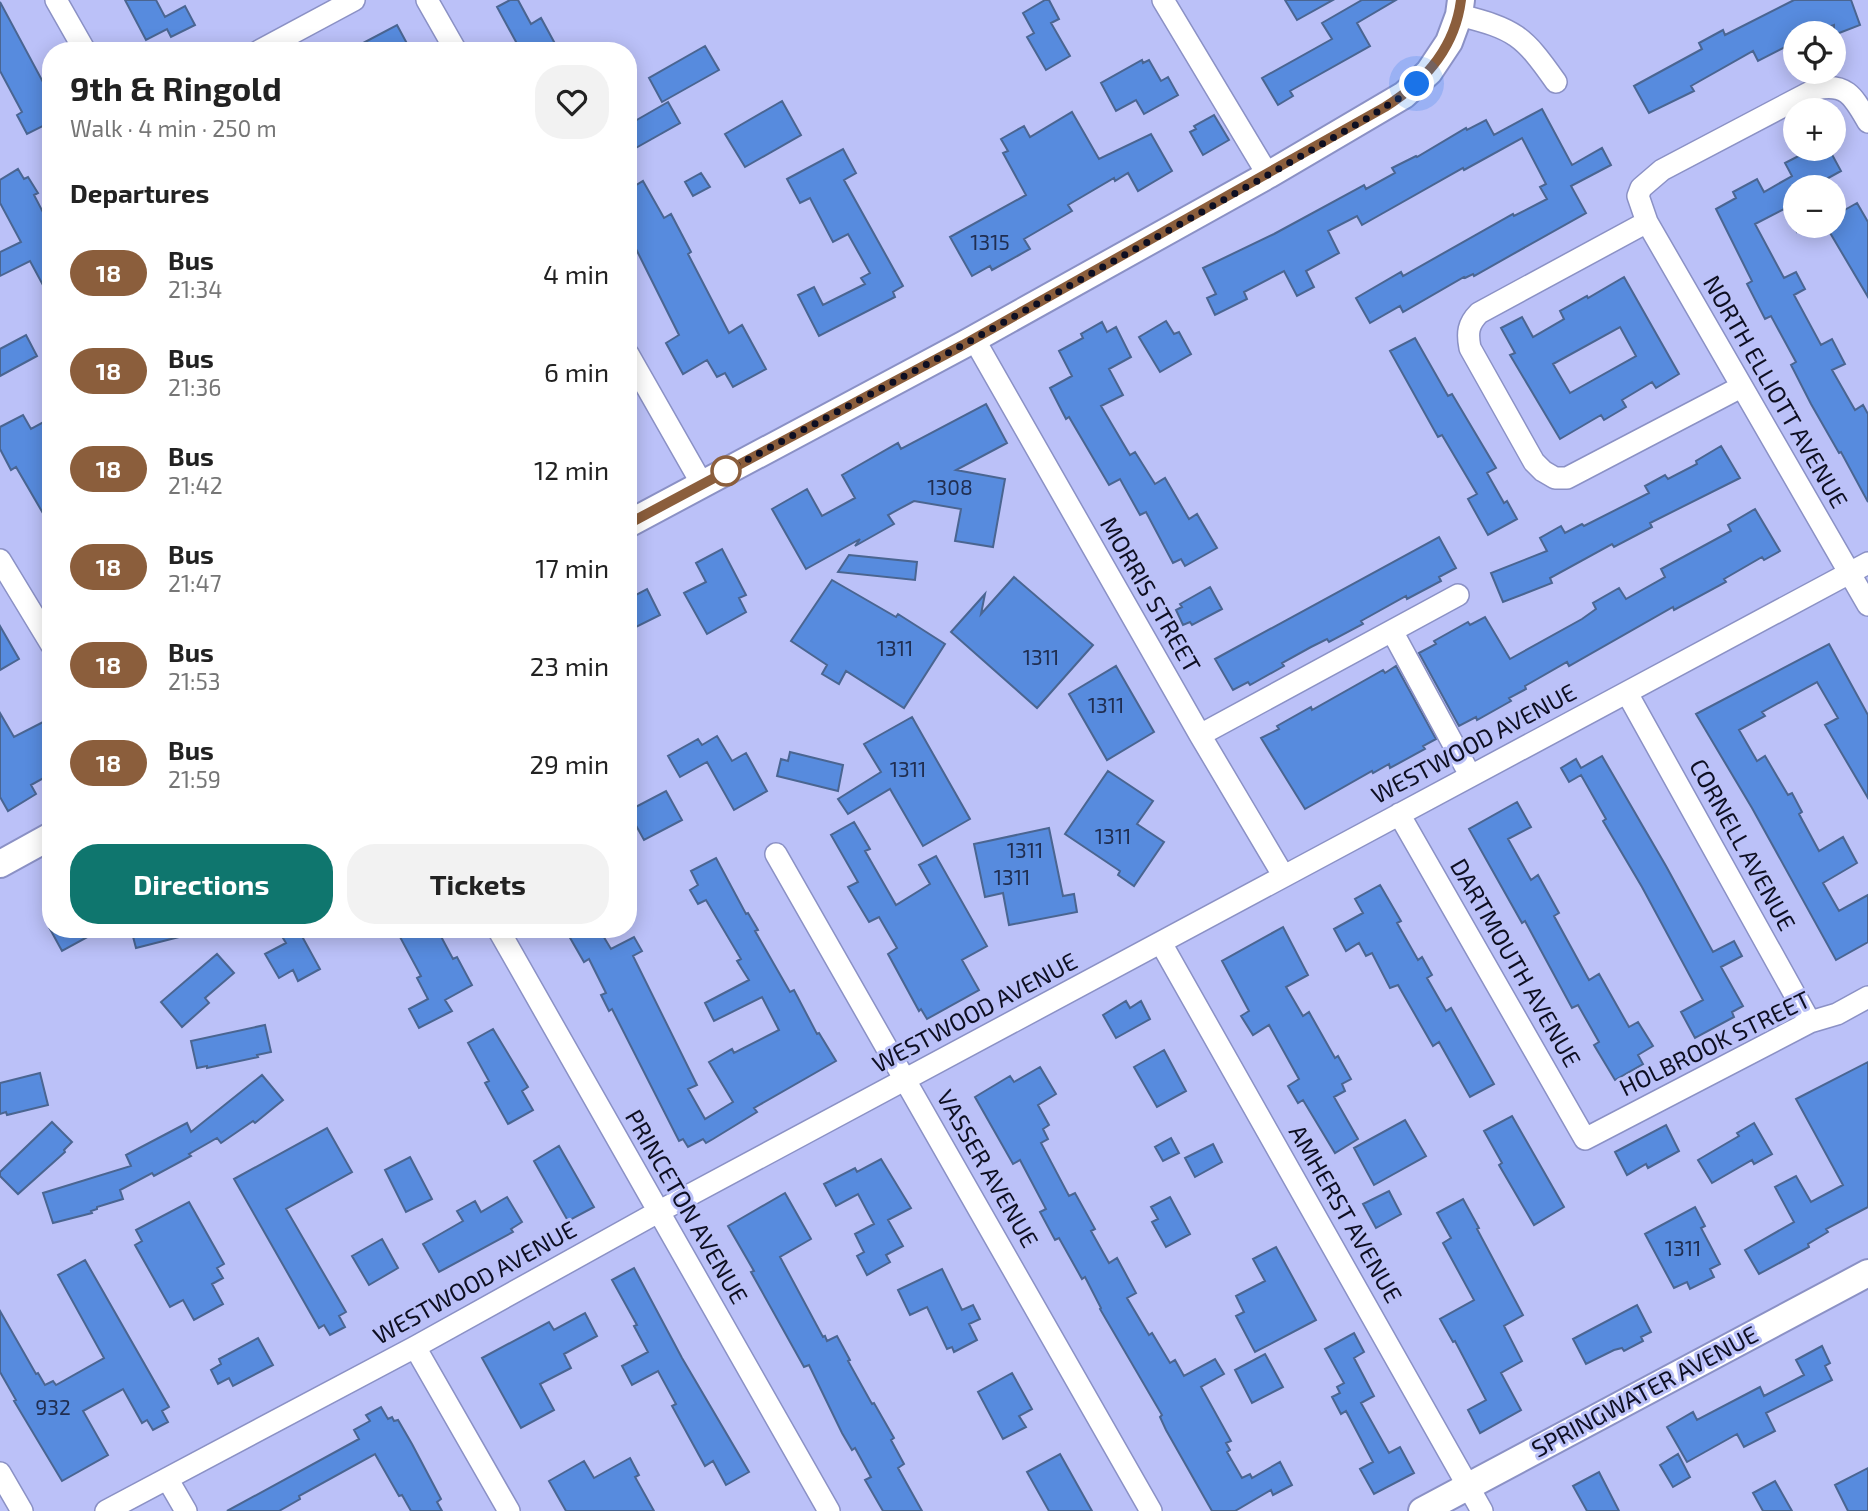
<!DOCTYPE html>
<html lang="en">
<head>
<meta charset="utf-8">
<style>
  body { margin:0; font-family:"Exo 2",sans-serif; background:#f2f2f2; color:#222; height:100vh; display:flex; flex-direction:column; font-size:26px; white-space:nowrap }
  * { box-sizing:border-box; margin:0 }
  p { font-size:23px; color:#767676 }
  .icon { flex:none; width:38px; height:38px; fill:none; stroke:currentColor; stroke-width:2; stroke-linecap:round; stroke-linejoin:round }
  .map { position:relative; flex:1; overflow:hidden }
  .details { position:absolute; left:42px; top:42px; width:595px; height:896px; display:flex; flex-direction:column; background:#fff; border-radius:28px; box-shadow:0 4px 18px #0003 }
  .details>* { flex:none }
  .badge { padding:0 14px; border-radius:23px; font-size:24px; line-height:46px }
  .fabs { position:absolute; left:1783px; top:21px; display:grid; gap:14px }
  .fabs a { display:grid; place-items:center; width:63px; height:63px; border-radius:50%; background:#fff; box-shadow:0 4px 18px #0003; font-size:35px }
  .you { position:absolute; width:35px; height:35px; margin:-18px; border:5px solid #fff; border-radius:50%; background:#1a73e8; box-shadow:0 0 0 10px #1a73e833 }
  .map>.badge { position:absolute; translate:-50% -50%; box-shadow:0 0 0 4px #fff }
  h2 { padding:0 28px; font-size:26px; line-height:63px }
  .round { display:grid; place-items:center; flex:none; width:74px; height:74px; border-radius:28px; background:#f2f2f2 }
  .head { display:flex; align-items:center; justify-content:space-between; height:119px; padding:0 28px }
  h1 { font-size:33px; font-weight:700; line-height:52px }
  .cta { display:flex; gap:14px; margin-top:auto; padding:14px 28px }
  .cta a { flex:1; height:80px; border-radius:28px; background:#0f766e; color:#fff; font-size:28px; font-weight:700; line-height:80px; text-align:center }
  .cta a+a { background:#f2f2f2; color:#222 }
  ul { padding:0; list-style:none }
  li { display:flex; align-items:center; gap:21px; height:98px; padding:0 28px }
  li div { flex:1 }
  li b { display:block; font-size:26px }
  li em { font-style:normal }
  li .badge { min-width:77px; font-weight:700; text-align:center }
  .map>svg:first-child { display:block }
</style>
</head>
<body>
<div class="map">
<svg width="1868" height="1511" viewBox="0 0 1868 1511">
  <rect width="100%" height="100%" fill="#bbc1f8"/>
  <!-- building -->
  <path fill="#578bde" stroke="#4a6591" stroke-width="2" fill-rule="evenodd" d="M125 0H156L165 17 185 6 195 25 171 37 167 29 146 40Z
    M510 0H518L531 24 541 18 559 51H521L497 7Z
    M1045 0H1049L1059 19 1051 23 1070 56 1046 70 1027 37 1034 33 1023 13Z
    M1285 0H1333L1297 20Z
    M1362 0H1396L1357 23 1370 46 1290 91 1293 96 1278 105 1262 78 1332 39 1322 23Z
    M1794 0H1851L1860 25 1834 35V25L1812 33H1796L1795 42 1758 61 1753 51 1691 86 1694 91 1649 113 1634 86 1702 49 1699 43 1723 30 1725 35Z
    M0 2 51 97V122L27 134 17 115 22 112 0 71Z
    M397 25 411 51H348Z
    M705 46 719 70 662 102 649 78Z
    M1142 60 1143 63 1149 60 1161 81 1168 77 1178 95 1144 114 1136 100 1116 111 1101 83Z
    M782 101 801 135 745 167 725 134Z
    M668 102 680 123 634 149 628 139V125Z
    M1542 109 1572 165 1602 148 1611 165 1571 186 1586 213 1474 276 1473 274 1465 278 1464 277 1403 312 1400 306 1370 323 1356 298 1401 272 1403 276 1513 214 1514 216 1547 199 1540 187 1546 184 1522 138 1464 170 1463 168 1362 225 1357 216 1328 231 1339 253 1306 271 1314 287 1297 296 1284 271 1244 292 1247 299 1215 315 1207 298 1216 294 1203 268 1274 234 1364 185 1366 189 1395 173 1392 168 1416 156 1417 157 1466 128 1467 130 1486 120 1494 135Z
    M1072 112 1099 159 1151 134 1172 171 1138 191 1128 173 1115 181 1114 178 1068 205 1072 211 1024 239 1030 249 992 270 990 266 972 276 950 237 1026 195 1003 153 1008 151 1001 139 1024 126 1030 137Z
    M1214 115 1229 140 1203 155 1190 132 1196 129 1194 126Z
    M843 149 856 173 844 180 903 286 893 292 895 297 819 336 798 295 814 287 823 305 865 284 861 278 870 273 848 234 833 242 810 198 800 203 787 179Z
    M1812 149H1829L1841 171 1812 187H1796V230L1784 209 1755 224 1784 278 1796 272 1805 289 1794 295 1821 345 1832 339 1845 364 1832 370 1855 410 1863 405 1868 414V502L1841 452 1839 453 1811 404 1791 365 1796 362 1771 316 1765 319 1747 284 1752 281 1716 209 1736 198 1733 192 1757 179 1764 192 1792 176 1785 163Z
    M18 169 24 179 28 177 38 193 34 195 46 218 44 219 51 232V300L30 261 0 276V252L21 242 0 203V180Z
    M701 173 710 187 693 196 685 182Z
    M643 181 664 218 671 214 691 252 688 254 729 333 742 325 766 369 733 387 725 373 717 377 707 360 683 374 666 343 679 335 628 233V190Z
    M1857 203 1868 222V297L1826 226H1834V216Z
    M1624 277 1679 374 1656 388 1652 382 1622 400 1626 407 1604 420 1601 415 1560 439 1510 355 1515 353 1501 328 1522 317 1533 337 1564 319 1560 311 1587 296 1588 298ZM1620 327 1636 356 1570 393 1553 364Z
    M1166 321 1174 334 1179 332 1191 354 1160 372 1139 337Z
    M1102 322 1107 332 1116 327 1131 357 1109 369 1123 395 1101 406 1130 455 1135 452 1155 484 1165 478 1189 519 1197 514 1217 548 1185 566 1181 559 1173 563 1146 512 1140 515 1120 479 1109 485 1069 417 1066 419 1050 388 1072 376 1059 351 1083 338 1081 334Z
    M26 335 37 356 0 376V349Z
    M1415 338 1448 396 1452 394 1496 468 1487 473 1504 503 1507 501 1517 519 1488 535 1468 499 1477 494 1442 435 1438 437 1390 351Z
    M986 404 1007 443 956 470 1005 479 993 547 955 541 961 509 914 501 888 515 894 524 855 546 860 539 806 569 772 509 807 489 822 516 855 498 842 475 898 443 901 449Z
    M23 415 31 429 51 418V527L16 467 11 470 0 449V427Z
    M1721 446 1740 478 1650 523 1652 527 1614 547 1612 544 1550 578 1552 583 1503 602 1491 573 1547 551 1540 538 1561 526 1565 533 1582 524 1584 526 1649 493 1645 486 1665 475 1668 479 1697 464 1696 461Z
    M1755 509 1780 551 1764 560 1762 557 1724 579 1726 582 1674 610 1673 607 1569 666 1567 662 1525 686 1526 689 1509 698 1511 701 1477 720 1476 717 1459 726 1419 653 1436 644 1434 641 1468 622 1470 625 1485 617 1510 659 1582 619 1596 609 1593 603 1619 588 1626 599 1665 577 1661 569 1731 531 1728 525Z
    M1439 537 1456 568 1439 577 1441 581 1407 599 1406 596 1361 621 1363 624 1329 642 1327 639 1311 647 1282 663 1284 666 1250 685 1248 682 1233 690 1215 659Z
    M722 549 746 595 739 598 746 612 707 634 684 593 706 582 696 563Z
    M849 555 917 562 915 580 838 572Z
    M1014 577 1093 645 1037 708 951 632 985 594 981 614Z
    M832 580 896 617 898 614 945 644 904 708 846 671 839 684 822 674 827 665 791 641Z
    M1210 587 1222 609 1192 625 1190 622 1183 625 1176 610 1182 607 1180 604Z
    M647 589 660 615 628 631V599Z
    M0 626 19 659 0 670Z
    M1829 644 1868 715V798L1825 725 1838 718 1817 682 1762 712 1765 716 1739 730 1757 761 1765 756 1788 795 1792 793 1802 812 1799 814 1819 851 1843 837 1857 863 1823 883 1839 911 1868 895V942L1836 960 1752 808 1696 714Z
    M1116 666 1154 732 1107 760 1069 694Z
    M1396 666 1436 739 1423 746 1425 749 1390 768 1389 764 1373 773 1372 771 1305 809 1261 738 1279 729 1277 726 1311 707 1312 710 1383 670 1385 673Z
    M0 713 14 737 51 718V774L31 785 36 794 8 811 0 797Z
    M912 717 970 819 923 846 890 789 848 814 838 799 881 772 864 744Z
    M717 736 732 761 746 753 767 791 734 810 707 762 680 777 668 756 698 739 702 745Z
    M790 752 843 765 838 791 777 776 781 759 788 761Z
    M1602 756 1666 866 1713 952 1734 941 1742 956 1721 967 1743 1006 1732 1012 1734 1017 1695 1038 1681 1012 1703 1000 1642 887 1603 821 1606 819 1581 775 1569 782 1561 768 1576 759 1581 768Z
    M1108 771 1153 801 1137 824 1164 842 1134 886 1118 875 1120 871 1065 834Z
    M666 791 682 820 644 840 628 811Z
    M1517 802 1531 827 1508 839 1531 880 1538 875 1559 913 1554 916 1589 980 1599 974 1629 1027 1638 1022 1653 1046 1638 1055 1643 1064 1615 1080 1594 1045 1599 1042 1578 1005 1572 1008 1525 921 1522 923 1469 829Z
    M854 822 870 849 865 851 896 905 930 884 919 865 936 856 987 946 962 960 979 990 927 1019 921 1009 919 1011 888 954 897 948 879 917 869 922 848 887 858 882 831 835Z
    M1049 828 1063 896 1074 894 1077 912 1009 925 1003 893 985 897 974 844Z
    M716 858 746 914 748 913 758 930 755 931 790 992 794 990 817 1034 819 1033 836 1061 754 1108 757 1112 713 1139 706 1143 703 1139 688 1147 683 1139 679 1141 612 1009 609 1011 601 995 606 993 589 959 584 962 569 936 580 929H599L611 949 634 937 642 951 633 956 697 1085 688 1089 705 1119 733 1102 709 1062 732 1049 734 1053 779 1030 762 997 714 1021 705 1003 749 980 737 961 741 959 706 900 698 904 690 890 698 885 691 871Z
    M1380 885 1401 921 1397 923 1418 960 1422 957 1432 975 1427 978 1446 1011 1451 1008 1494 1084 1470 1097 1439 1042 1433 1046 1398 985 1390 988 1372 953 1366 956 1359 943 1346 951 1334 929 1363 913 1355 899Z
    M1283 927 1308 975 1286 987 1303 1016 1309 1012 1335 1058 1338 1056 1351 1079 1342 1084 1345 1091 1334 1097 1358 1139 1335 1153 1303 1100 1298 1103 1288 1086 1299 1079 1269 1025 1253 1035 1241 1016 1249 1011 1222 961Z
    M50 929H102L62 951Z
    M131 929H186L187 935 136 948Z
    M298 929 320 969 298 981 293 970 279 978 265 954 286 943 283 938Z
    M415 929H437L453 959 457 957 472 985 445 1000 452 1011 419 1028 409 1009 428 999 417 978 421 976 400 937Z
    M217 954 234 973 205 998 209 1003 182 1027 161 1002Z
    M1126 1001 1130 1008 1141 1001 1150 1019 1116 1038 1103 1015Z
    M265 1025 271 1052 257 1055 258 1057 207 1068V1066L197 1068 191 1041Z
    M493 1029 528 1087 522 1091 533 1110 508 1124 485 1083 489 1081 468 1043Z
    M1164 1050 1186 1091 1157 1107 1134 1067Z
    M1868 1062V1207L1826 1229 1828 1232 1808 1244 1809 1247 1759 1274 1745 1250 1794 1222 1775 1187 1796 1176 1811 1202 1843 1185 1796 1099Z
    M1040 1067 1056 1094 1038 1105 1049 1125 1043 1129 1048 1139 1041 1143 1069 1196 1075 1193 1095 1229 1091 1231 1109 1263 1117 1258 1136 1293 1127 1298 1149 1335 1152 1333 1170 1363 1175 1360 1184 1376 1215 1359 1224 1374 1201 1387 1231 1441 1226 1443 1230 1450 1227 1452 1242 1478 1250 1474 1252 1478 1280 1462 1292 1485 1273 1495 1271 1490 1235 1511H1212L1166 1430 1160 1417 1162 1415 1100 1309 1101 1308 1085 1277 1082 1279 1059 1238 1055 1240 1040 1212 1046 1209 1020 1160 1013 1164 975 1097 1010 1076 1014 1082Z
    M40 1073 48 1105 7 1115 6 1112 0 1114V1083Z
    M262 1075 283 1100 255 1123 253 1121 221 1143 217 1138 189 1154 191 1156 154 1176 152 1173 120 1190 123 1199 97 1207V1209L91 1211 92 1213 53 1223 43 1193 131 1166 126 1155 187 1123 191 1132Z
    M1512 1116 1564 1207 1534 1225 1499 1165 1502 1163 1484 1131Z
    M1405 1120 1426 1156 1374 1185 1354 1148Z
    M52 1122 72 1142 64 1150 65 1152 18 1194 0 1176V1172Z
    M1754 1123 1772 1154 1754 1164 1752 1160 1712 1183 1698 1160 1739 1136 1737 1133Z
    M1666 1125 1679 1151 1648 1168 1646 1164 1627 1175 1615 1152Z
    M327 1128 352 1172 286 1209 346 1312 339 1316 345 1327 330 1335 324 1325 319 1328 234 1179Z
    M1171 1138 1179 1153 1163 1161 1155 1147Z
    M1213 1144 1222 1162 1195 1177 1185 1158Z
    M559 1146 594 1207 568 1221 534 1161Z
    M410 1157 432 1199 406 1212 385 1170Z
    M881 1159 911 1208 888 1220 903 1246 886 1255 890 1262 867 1275 857 1256 864 1252 855 1234 874 1224 858 1194 836 1206 824 1184 855 1168 857 1172Z
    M1389 1191 1401 1214 1376 1228 1363 1204Z
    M785 1193 811 1239 780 1257 823 1337 825 1336 827 1341 837 1336 850 1360 848 1361 872 1404 874 1403 894 1438 891 1440 904 1464 898 1468 922 1511H883L865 1480 871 1477 855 1448 852 1450 842 1433 809 1365 804 1367 751 1272 754 1271 728 1226Z
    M507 1197 522 1222 511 1229 513 1232 439 1272 423 1244 463 1221 457 1211 475 1201 481 1212Z
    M1170 1197 1190 1234 1166 1247 1152 1222 1158 1219 1151 1207Z
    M1463 1199 1479 1228 1477 1229 1523 1315 1504 1326 1522 1361 1501 1373 1521 1410 1480 1433 1468 1410 1486 1400 1455 1341 1453 1342 1440 1319 1474 1300 1443 1243 1451 1238 1437 1213Z
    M189 1202 224 1264 217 1268 223 1278 212 1284 223 1304 194 1320 183 1300 170 1307 135 1245 142 1241 136 1230Z
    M1695 1207 1705 1226 1701 1228 1720 1264 1710 1269 1714 1277 1690 1289 1687 1282 1674 1288 1645 1234Z
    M382 1239 398 1268 369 1285 352 1256Z
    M1276 1247 1316 1320 1255 1352 1236 1316 1244 1312 1236 1296 1265 1281 1253 1259Z
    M85 1260 169 1407 162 1411 168 1422 153 1430 147 1420 142 1423 123 1389 83 1411 108 1455 62 1481 14 1401 16 1400 0 1372V1311L36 1374 38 1373 45 1385 53 1381 56 1385 104 1358 58 1275Z
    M634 1268 682 1358 749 1472 726 1485 713 1461 705 1466 672 1406 676 1404 658 1371 632 1385 622 1366 648 1352 634 1326 637 1325 612 1280Z
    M942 1269 962 1310 973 1305 980 1319 969 1324 977 1340 954 1352 952 1347 947 1349 927 1307 910 1315 898 1290Z
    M1637 1305 1651 1332 1641 1337 1643 1341 1624 1351 1622 1348 1614 1350 1586 1364 1573 1339Z
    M585 1313 597 1336 564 1354 571 1368 540 1384 554 1410 521 1428 482 1358 549 1322 554 1330Z
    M1354 1333 1364 1352 1354 1358 1374 1396 1361 1403 1389 1453 1400 1447 1414 1473 1374 1494 1360 1469 1373 1462 1346 1411 1341 1414 1332 1397 1340 1393 1337 1387 1344 1383 1325 1349Z
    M258 1338 273 1365 233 1386 229 1378 218 1384 211 1370 221 1364 219 1359Z
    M1822 1346 1830 1363 1825 1366 1832 1380 1766 1413 1775 1431 1744 1447 1737 1434 1687 1462 1667 1427 1693 1412 1697 1420 1760 1387 1764 1396 1804 1375 1796 1360Z
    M1265 1354 1283 1387 1252 1403 1235 1370Z
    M1012 1373 1032 1409 1019 1416 1026 1427 1003 1439 978 1392Z
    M381 1407 388 1419 392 1417 394 1421 398 1420 412 1444 441 1499 437 1502 442 1511H411L402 1495 399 1496 375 1454 299 1496 300 1499 279 1511H227L359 1439 354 1430 370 1421 366 1415Z
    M1060 1454 1092 1511H1049L1027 1472Z
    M1678 1454 1690 1477 1673 1487 1660 1465Z
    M630 1458 639 1475 635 1477 654 1511H566L549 1481 584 1461 594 1478Z
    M1868 1468V1511H1848L1835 1485Z
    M1599 1472 1619 1511H1587L1573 1486Z
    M1775 1481 1792 1511H1763L1753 1493Z"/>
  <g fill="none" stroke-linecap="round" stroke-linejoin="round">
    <defs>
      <path id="minor" d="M56 0 85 51
        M427 0 456 51
        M1163 0 1268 175
        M1459 15C1515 29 1523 35 1556 82
        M259 51 354 0
        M1868 122C1854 98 1847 82 1816 89L1662 170 1641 188 1638 196 1647 222 1868 605
        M1647 222 1479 313C1468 324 1467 333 1470 348L1534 462 1543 471 1555 478H1567L1741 387
        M974 339 1200 735 1283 875
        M628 354 702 484
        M0 560 51 644
        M1392 631 1470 775
        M1627 693 1810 1022
        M1200 735 1458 595
        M1399 814 1585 1139 1810 1022 1837 1014 1868 997
        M776 854 1151 1511
        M498 929 829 1511
        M1161 943 1482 1511
        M415 1347 509 1511
        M0 1473 22 1511
        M168 1480 186 1511
        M106 1511 415 1347 658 1212 1868 563"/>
      <path id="tertiary" d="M628 524 963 345 1268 175 1404 95 1429 72 1449 42 1459 15 1461 0
        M0 864 51 836
        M1422 1511 1868 1273"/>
    </defs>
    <!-- minor casing -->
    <use href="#minor" stroke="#8b91c5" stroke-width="24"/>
    <!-- tertiary casing -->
    <use href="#tertiary" stroke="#8b91c5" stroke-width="30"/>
    <!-- minor -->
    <use href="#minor" stroke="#fff" stroke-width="21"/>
    <!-- tertiary -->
    <use href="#tertiary" stroke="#fff" stroke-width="26"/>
  </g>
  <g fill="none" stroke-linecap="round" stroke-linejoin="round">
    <defs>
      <path id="line" d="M628 524 963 345 1385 107C1425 82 1455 48 1461 0"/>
    </defs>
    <!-- line casing -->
    <use href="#line" stroke="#fff" stroke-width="16"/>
    <!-- line -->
    <use href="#line" stroke="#8b5e3c" stroke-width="10"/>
    <!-- walk -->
    <path stroke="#0e0f22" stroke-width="7" stroke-dasharray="0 12.6" d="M726 471 963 345 1268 175 1366 119 1404 95 1417 84"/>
  </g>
  <!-- markers -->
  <circle fill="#fff" stroke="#8b5e3c" stroke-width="3.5" cx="726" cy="471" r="14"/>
  <g text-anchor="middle" stroke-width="6" stroke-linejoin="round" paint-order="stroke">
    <!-- number labels -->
    <g font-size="21" fill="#202e51">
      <text x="990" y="250">1315</text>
      <text x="950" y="495">1308</text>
      <text x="895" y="656">1311</text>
      <text x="1041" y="665">1311</text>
      <text x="1106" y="713">1311</text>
      <text x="908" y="777">1311</text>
      <text x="1113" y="844">1311</text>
      <text x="1025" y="858">1311</text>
      <text x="1012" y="885">1311</text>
      <text x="1683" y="1256">1311</text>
      <text x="53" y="1415">932</text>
    </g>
    <!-- street labels -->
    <g font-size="24" fill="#0e0f22" stroke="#bbc1f8">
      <text transform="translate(1775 392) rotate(60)" y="8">NORTH ELLIOTT AVENUE</text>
      <text transform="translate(1150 595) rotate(60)" y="8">MORRIS STREET</text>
      <text transform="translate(1474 744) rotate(-28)" y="8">WESTWOOD AVENUE</text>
      <text transform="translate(1742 845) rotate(61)" y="8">CORNELL AVENUE</text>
      <text transform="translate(1515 963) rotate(60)" y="8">DARTMOUTH AVENUE</text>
      <text transform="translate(975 1013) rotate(-28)" y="8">WESTWOOD AVENUE</text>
      <text transform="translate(1715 1044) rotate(-26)" y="8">HOLBROOK STREET</text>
      <text transform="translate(987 1169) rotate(60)" y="8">VASSER AVENUE</text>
      <text transform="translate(686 1207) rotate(60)" y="8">PRINCETON AVENUE</text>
      <text transform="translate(1345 1214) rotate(60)" y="8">AMHERST AVENUE</text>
      <text transform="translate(475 1283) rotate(-29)" y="8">WESTWOOD AVENUE</text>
      <text transform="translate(1645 1392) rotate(-28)" y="8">SPRINGWATER AVENUE</text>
    </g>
  </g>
</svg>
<div class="fabs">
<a><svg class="icon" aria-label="locate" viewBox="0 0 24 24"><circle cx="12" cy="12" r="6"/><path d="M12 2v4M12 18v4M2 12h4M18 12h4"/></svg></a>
<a>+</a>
<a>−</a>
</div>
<div class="you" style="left:1417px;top:84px"></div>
<section class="details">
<div class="head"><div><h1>9th &amp; Ringold</h1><p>Walk · 4 min · 250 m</p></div><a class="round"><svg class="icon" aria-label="heart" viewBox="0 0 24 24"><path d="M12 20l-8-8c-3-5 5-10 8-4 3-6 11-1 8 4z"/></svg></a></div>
<h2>Departures</h2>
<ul>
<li><span class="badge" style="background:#8b5e3c;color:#fff">18</span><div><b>Bus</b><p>21:34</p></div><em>4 min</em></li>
<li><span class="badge" style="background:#8b5e3c;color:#fff">18</span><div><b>Bus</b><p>21:36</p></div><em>6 min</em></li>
<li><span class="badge" style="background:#8b5e3c;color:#fff">18</span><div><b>Bus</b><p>21:42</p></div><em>12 min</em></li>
<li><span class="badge" style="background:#8b5e3c;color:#fff">18</span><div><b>Bus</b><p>21:47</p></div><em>17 min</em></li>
<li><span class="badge" style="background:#8b5e3c;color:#fff">18</span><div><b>Bus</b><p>21:53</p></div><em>23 min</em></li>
<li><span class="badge" style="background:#8b5e3c;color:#fff">18</span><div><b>Bus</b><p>21:59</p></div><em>29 min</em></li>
</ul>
<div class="cta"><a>Directions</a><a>Tickets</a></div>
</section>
</div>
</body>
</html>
